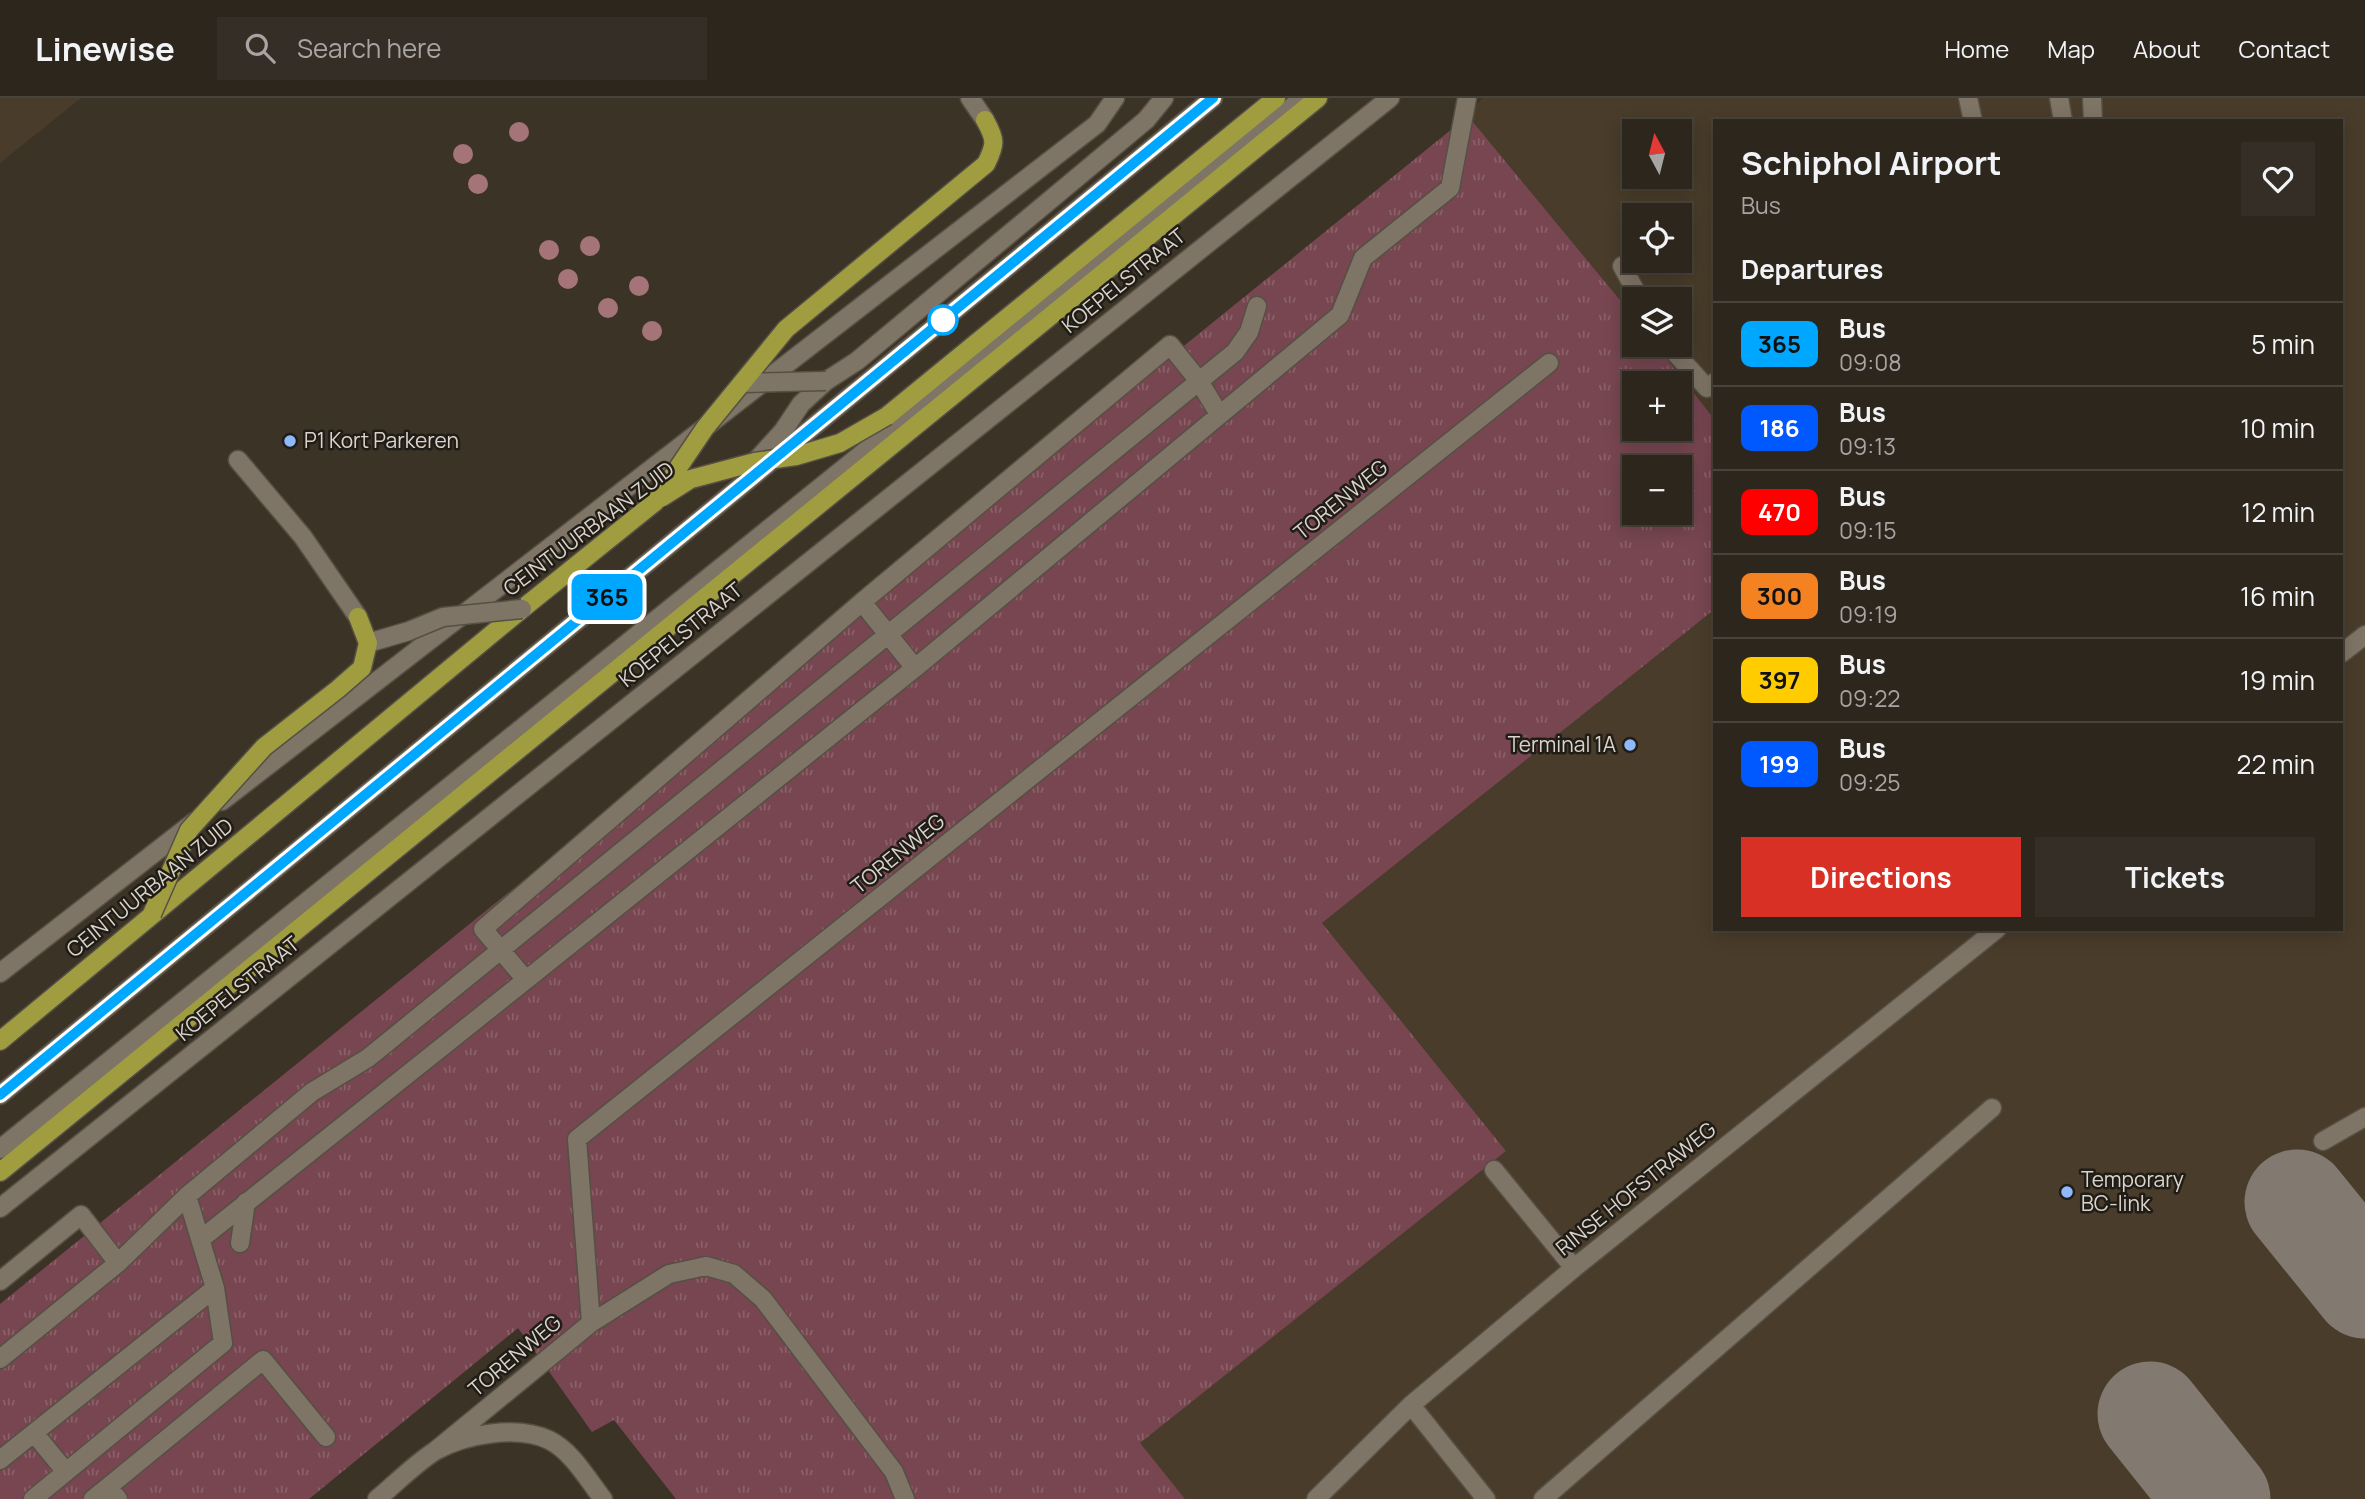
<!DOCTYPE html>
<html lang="en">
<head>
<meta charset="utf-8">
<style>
  body { margin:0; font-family:Manrope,sans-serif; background:#352e26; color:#f1f3f6; height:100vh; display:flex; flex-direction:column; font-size:26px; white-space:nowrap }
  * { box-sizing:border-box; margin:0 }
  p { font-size:23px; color:#a7a5a4 }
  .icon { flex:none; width:38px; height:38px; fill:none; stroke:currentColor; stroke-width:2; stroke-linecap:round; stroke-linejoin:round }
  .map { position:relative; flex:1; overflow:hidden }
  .side { position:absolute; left:1713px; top:21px; width:630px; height:812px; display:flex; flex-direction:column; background:#2d261d; border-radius:0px; box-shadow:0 4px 18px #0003,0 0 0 2px #48433b }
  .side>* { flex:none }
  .badge { padding:0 14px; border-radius:10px; font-size:24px; line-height:46px }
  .needle { width:46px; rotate:353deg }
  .fabs { position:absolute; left:1622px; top:21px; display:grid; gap:14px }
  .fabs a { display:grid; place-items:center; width:70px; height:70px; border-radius:0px; background:#2d261d; box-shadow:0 4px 18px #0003,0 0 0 2px #48433b; font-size:35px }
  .map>.badge { position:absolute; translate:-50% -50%; box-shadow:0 0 0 4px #fff }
  h2 { padding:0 28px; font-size:26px; line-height:63px }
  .round { display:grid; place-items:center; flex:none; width:74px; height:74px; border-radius:0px; background:#352e26 }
  .head { display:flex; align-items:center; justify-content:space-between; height:119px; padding:0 28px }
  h1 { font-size:33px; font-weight:700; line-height:52px }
  .primary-button { display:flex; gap:14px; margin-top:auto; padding:14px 28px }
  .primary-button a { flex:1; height:80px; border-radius:0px; background:#d93025; color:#fff; font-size:28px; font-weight:700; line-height:80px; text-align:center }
  .primary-button a+a { background:#352e26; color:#f1f3f6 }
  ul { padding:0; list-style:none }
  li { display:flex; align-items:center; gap:21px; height:84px; padding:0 28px; border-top:2px solid #48433b }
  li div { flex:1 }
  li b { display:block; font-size:26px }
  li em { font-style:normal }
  li .badge { min-width:77px; font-weight:700; text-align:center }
  header { display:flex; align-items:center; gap:42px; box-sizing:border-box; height:98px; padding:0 35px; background:#2d261d; border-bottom:2px solid #48433b }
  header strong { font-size:33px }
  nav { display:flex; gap:38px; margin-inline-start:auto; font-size:24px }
  .search { width:490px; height:63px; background:#352e26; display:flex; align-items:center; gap:18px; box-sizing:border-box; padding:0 24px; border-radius:0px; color:#a7a5a4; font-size:26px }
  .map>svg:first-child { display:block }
</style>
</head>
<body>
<header>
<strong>Linewise</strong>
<div class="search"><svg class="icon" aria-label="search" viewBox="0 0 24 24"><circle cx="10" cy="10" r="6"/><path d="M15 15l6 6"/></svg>Search here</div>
<nav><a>Home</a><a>Map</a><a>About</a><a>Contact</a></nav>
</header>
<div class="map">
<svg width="2365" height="1401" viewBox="0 0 2365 1401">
  <defs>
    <pattern id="grass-tufts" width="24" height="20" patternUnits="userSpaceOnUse" patternTransform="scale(1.75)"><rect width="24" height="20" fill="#774651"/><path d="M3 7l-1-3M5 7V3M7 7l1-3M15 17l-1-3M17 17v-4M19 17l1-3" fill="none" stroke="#8a6069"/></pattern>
  </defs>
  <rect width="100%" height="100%" fill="#3c3327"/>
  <!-- built -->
  <path fill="#493c2a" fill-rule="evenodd" d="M0 0H81L0 65Z
    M1482 0H2365V1401H1185L1139 1345 1506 1053 1322 825 1715 511V831H2342V23H1715V322L1656 247H1680V201H1634V219L1468 18ZM1634 33H1680V79H1634ZM1634 117H1680V163H1634Z"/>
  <!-- grass -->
  <path fill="url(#grass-tufts)" fill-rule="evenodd" d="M1468 18 1634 219V247H1656L1715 322V511L1322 825 1506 1053 1140 1345 1185 1401H676L614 1322 592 1334 518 1230 309 1401H0V1206ZM1634 285H1680V331H1634ZM1634 369H1680V415H1634Z"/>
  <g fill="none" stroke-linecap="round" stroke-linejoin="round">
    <!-- taxiway -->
    <path stroke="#827a70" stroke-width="105" d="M2297 1104 2365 1188
      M2150 1316 2218 1401"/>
    <defs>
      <path id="minor" d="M970 0 985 22
        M1968 0 1973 23
        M2059 0 2063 23
        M2092 0 2093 23
        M1622 168 1640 201
        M1668 247 1707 290 1715 284
        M1219 316 1199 283 1170 247 862 504 915 570 1340 217 1363 160 1450 90 1467 0
        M238 362 303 439 358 519
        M755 364 783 333 801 306 826 283 857 263 1146 22 1164 0
        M862 504 483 831 526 882 915 570
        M2342 555 2365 537
        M222 703 1097 26 1115 0
        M0 875 194 724
        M0 997 1213 0
        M2323 1043 2365 1019
        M0 1051 1303 0
        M1494 1072 1574 1170
        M0 1110 1390 0
        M201 1141 526 882
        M240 1145 246 1104
        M0 1183 81 1117 118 1165
        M591 1225 669 1176 706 1168 734 1176 763 1201 894 1374 905 1401
        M0 1261 118 1165 187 1098 312 994 368 960 1235 254 1249 234 1257 208
        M1411 1307 1486 1401
        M34 1335 66 1374
        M435 1353 591 1225 577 1041 1549 265
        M0 1362 215 1190 187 1098
        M108 1389 263 1262 326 1339
        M33 1401 223 1245 215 1190
        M93 1401 108 1389 118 1401
        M377 1401C395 1386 416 1365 435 1353 465 1336 517 1327 549 1342 572 1353 588 1382 603 1401
        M1316 1401 1411 1307 1574 1170 1997 831
        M1543 1401 1992 1010"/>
      <path id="major" d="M887 318 1276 0
        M0 943 522 511 655 404
        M0 1074 1318 0"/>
    </defs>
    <!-- minor casing -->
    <use href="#minor" stroke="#564f44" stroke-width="21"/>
    <!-- major casing -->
    <use href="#major" stroke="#564f44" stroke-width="21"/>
    <!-- minor -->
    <use href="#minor" stroke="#7f7567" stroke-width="18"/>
    <!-- major -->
    <use href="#major" stroke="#a09d40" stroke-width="18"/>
    <defs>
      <path id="minor-bridge" d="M743 285 826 283
        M368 545 409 533 443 519 522 511"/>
      <path id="major-bridge" d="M661 400 691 381 755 364 796 358 840 345 887 318
        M655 404 705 330 786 231 986 66C996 46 996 42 985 22
        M152 816 189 732 264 649 338 591 362 570 368 545 358 519"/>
    </defs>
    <!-- minor-bridge casing -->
    <use href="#minor-bridge" stroke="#564f44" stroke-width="21" stroke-linecap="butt"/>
    <!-- major-bridge casing -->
    <use href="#major-bridge" stroke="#564f44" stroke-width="21" stroke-linecap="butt"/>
    <!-- minor-bridge -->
    <use href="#minor-bridge" stroke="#7f7567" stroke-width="18"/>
    <!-- major-bridge -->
    <use href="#major-bridge" stroke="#a09d40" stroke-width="18"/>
  </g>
  <!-- trees -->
  <g fill="#a57478">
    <circle cx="519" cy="34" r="10"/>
    <circle cx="463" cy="56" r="10"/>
    <circle cx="478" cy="86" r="10"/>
    <circle cx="590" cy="148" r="10"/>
    <circle cx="549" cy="152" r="10"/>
    <circle cx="568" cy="181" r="10"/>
    <circle cx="639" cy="188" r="10"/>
    <circle cx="608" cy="210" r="10"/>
    <circle cx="652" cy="233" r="10"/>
  </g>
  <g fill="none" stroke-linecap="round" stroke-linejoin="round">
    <defs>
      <path id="line" d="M0 997 1213 0"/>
    </defs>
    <!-- line casing -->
    <use href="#line" stroke="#fff" stroke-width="16"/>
    <!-- line -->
    <use href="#line" stroke="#00a7ff" stroke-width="10"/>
  </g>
  <!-- markers -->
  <circle fill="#fff" stroke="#00a7ff" stroke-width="3.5" cx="943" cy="222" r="14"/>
  <g fill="#90b8fd" stroke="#201c16" stroke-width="2.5">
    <circle cx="290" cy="343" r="7"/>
    <circle cx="1630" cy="647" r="7"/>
    <circle cx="2067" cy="1094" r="7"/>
  </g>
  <g text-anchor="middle" stroke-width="5" stroke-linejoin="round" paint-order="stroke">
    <!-- street labels -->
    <g font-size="21" fill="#d9d3cb" stroke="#201c16">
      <text transform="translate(1124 183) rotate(-39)" y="7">KOEPELSTRAAT</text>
      <text transform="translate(1341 402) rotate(-39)" y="7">TORENWEG</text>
      <text transform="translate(589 431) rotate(-37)" y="7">CEINTUURBAAN ZUID</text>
      <text transform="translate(681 537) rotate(-39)" y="7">KOEPELSTRAAT</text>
      <text transform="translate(898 756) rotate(-39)" y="7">TORENWEG</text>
      <text transform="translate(150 790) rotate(-39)" y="7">CEINTUURBAAN ZUID</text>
      <text transform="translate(238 891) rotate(-39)" y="7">KOEPELSTRAAT</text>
      <text transform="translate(1636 1091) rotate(-39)" y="7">RINSE HOFSTRAWEG</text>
      <text transform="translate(515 1258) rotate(-40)" y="7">TORENWEG</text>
    </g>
    <!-- poi labels -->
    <g font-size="21" fill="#d9d3cb" stroke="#201c16" text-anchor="start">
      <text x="304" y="350">P1 Kort Parkeren</text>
      <text x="1616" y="654" text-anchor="end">Terminal 1A</text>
      <text x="2081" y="1089">Temporary<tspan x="2081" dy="24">BC-link</tspan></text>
    </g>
  </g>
</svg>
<div class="fabs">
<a><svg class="needle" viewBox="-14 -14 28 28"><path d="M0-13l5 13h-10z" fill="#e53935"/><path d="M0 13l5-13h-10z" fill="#a7a5a4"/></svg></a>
<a><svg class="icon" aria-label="locate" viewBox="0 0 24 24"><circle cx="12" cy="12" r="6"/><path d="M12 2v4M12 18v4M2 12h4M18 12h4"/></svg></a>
<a><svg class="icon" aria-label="layers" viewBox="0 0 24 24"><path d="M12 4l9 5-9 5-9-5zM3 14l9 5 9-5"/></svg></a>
<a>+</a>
<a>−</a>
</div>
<b class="badge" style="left:607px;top:499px;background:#00a7ff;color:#111">365</b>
<section class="side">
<div class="head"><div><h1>Schiphol Airport</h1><p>Bus</p></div><a class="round"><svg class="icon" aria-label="heart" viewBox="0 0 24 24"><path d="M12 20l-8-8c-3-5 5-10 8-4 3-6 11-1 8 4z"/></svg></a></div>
<h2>Departures</h2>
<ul>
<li><span class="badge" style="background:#00a7ff;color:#111">365</span><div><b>Bus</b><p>09:08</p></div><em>5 min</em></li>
<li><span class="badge" style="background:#0059ff;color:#fff">186</span><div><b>Bus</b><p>09:13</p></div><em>10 min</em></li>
<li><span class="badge" style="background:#f00;color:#fff">470</span><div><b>Bus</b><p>09:15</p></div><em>12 min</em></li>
<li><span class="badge" style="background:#f58220;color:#111">300</span><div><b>Bus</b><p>09:19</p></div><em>16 min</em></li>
<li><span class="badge" style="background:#fc0;color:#111">397</span><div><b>Bus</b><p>09:22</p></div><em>19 min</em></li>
<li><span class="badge" style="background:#0059ff;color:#fff">199</span><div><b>Bus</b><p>09:25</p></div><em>22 min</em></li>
</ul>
<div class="primary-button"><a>Directions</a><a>Tickets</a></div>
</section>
</div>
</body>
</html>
